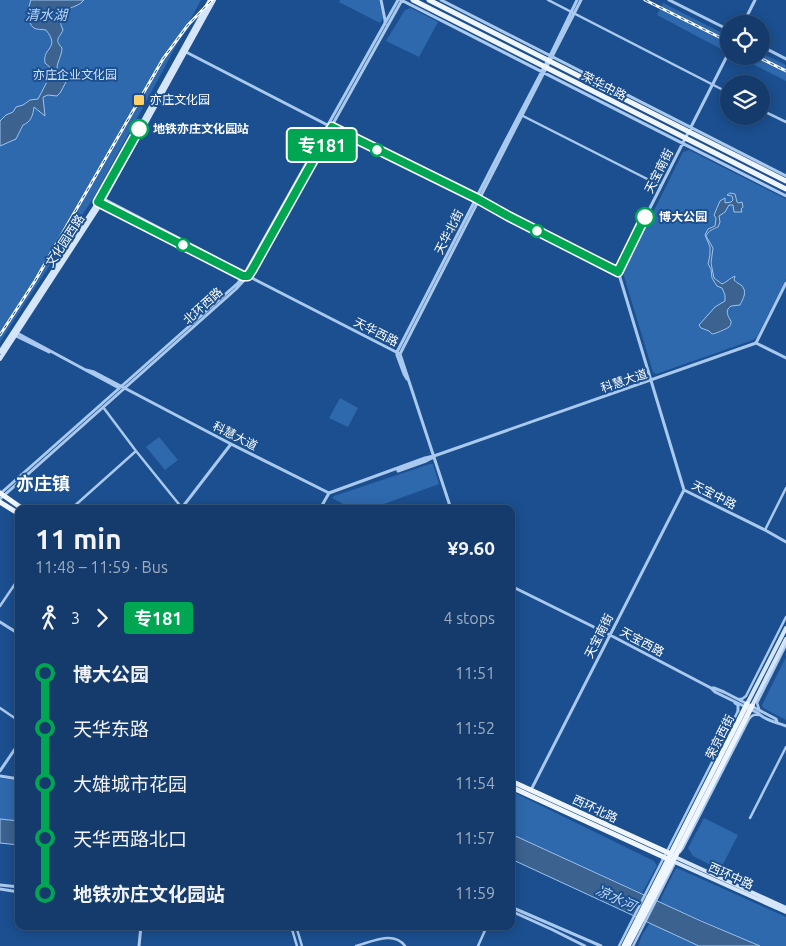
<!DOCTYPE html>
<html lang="en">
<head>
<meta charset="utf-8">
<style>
  body { margin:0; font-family:Ubuntu,"Noto Sans SC",sans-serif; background:#1d4271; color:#f1f3f6; height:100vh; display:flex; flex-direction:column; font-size:19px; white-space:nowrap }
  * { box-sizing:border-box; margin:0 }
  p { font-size:16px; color:#9dadc1 }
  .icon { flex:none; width:28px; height:28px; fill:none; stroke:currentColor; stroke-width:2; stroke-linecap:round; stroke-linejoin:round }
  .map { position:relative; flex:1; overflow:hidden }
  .panel { position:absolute; left:15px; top:505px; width:500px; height:425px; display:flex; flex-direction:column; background:#143b6b; border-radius:10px; box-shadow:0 2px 12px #0003,0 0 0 1px #33557e }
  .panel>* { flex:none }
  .badge { padding:0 10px; border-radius:4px; font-size:18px; line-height:32px }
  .tools { position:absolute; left:720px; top:15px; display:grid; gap:10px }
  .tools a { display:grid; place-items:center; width:50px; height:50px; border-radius:50%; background:#143b6b; box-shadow:0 2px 12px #0003,0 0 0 1px #33557e; font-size:25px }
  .map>.badge { position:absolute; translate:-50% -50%; box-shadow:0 0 0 2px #fff }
  .legs { display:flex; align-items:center; gap:8px; height:55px; padding:0 20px; font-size:16px }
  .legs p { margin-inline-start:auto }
  .overview { display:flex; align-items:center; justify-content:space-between; height:85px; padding:0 20px }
  h1 { font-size:28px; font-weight:600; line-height:38px }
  ul { padding:0 20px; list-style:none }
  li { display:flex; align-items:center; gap:18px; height:55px; font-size:19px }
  li i { display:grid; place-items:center; width:8px; height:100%; margin:0 6px; background:currentColor }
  li i::after { content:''; width:12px; height:12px; margin:-6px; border:4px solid; border-radius:50%; background:#143b6b }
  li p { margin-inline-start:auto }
  li:first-child i { background:linear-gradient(#0000 50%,currentColor 0) }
  li:last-child i { background:linear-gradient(currentColor 50%,#0000 0) }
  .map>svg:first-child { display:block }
</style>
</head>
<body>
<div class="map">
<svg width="786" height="946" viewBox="0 0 786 946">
  <rect width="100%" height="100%" fill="#1b4f8f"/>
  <!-- green -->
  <path fill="#2e69ad" d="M0 0H201L96 194 0 342Z
    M340 0H379L383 18 380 23 339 2Z
    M663 3 726 35 728 39 723 50 657 15Z
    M411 8 438 22 419 57 386 41 405 10Z
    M761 53 786 65V81L737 56H761Z
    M689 150 786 199V279L757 337 753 340 656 374 653 372 623 273 683 152Z
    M340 398 358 408 348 427 329 418Z
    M159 437 178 460 165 470 146 447Z
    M430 464H433L439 484 370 509H353L332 498 334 496Z
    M786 657V720L763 708 762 705Z
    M0 778 19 781V821L0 819Z
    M511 791 654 861 657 866 642 893 511 834Z
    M704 818 738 835 720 870 693 856 688 848Z
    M677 868 786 917V946H760L660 902 662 896 675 870Z
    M650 923 699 946H638L642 935Z"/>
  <!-- water -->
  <path fill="#3c6290" stroke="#9cc4f0" d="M31 0H84C74 12 52 5 63 30 59 39 54 39 62 48 62 58 53 66 59 76L64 77 66 82 60 93 57 96 48 95 43 97 45 116 34 107C33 115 31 122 23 125L16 139 0 146V121L6 115 13 112 16 107 23 105 30 100 38 99 50 76 52 69 45 63C42 47 61 49 46 30 42 29 37 30 34 28 26 23 28 7 31 0Z
    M730 193 735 194 737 202 739 203 742 202 743 207 741 209 742 212H734L733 205H729L725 212 719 216 720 222 718 227C713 229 708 231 706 236L713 248 711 263 714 278 722 284C727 282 730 278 735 276L734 280C736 282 739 284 741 285 748 291 743 299 740 305L731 306C725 310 727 315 731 321 731 324 731 325 729 327 726 329 715 334 712 334L709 331 701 328 699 325 715 307 725 301V295L722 288 717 286 712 278 711 269 708 264 710 255V247L705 235 708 229 715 226 716 218 714 215 720 201 725 198V203L731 202 733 200 732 196 727 195Z
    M0 819 19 821V845L0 843Z
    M511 834 701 921 760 946H699L511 859Z"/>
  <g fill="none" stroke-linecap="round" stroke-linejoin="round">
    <!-- minor -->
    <path stroke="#a9c9ee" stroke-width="2.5" d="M548 0 729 93
      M761 110 786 122
      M521 115 661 186
      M103 407 136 451 182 508
      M71 509 136 451
      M765 530 786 488
      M0 606 19 578
      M739 699H742L746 696 786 617
      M0 708 19 721
      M759 709 757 703 786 645
      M750 818 786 747
      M680 852 683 848 749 719C752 715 754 714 759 715
      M291 926 297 946
      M296 926 302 946
      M356 946C371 942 394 930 405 946
      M478 946 487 926
      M619 946 738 711
      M633 946 675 863"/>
    <!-- tertiary -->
    <path stroke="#a9c9ee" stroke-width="3" d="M381 0 385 20V24
      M401 0 786 196
      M441 0 786 176
      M669 0 729 30
      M743 24 755 0
      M761 46 786 59
      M184 51 372 148 479 199 508 216 618 271
      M729 52 618 271 684 490 765 530 786 542
      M453 189 505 215
      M102 198 215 257 248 276 400 354 451 509
      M99 202 243 276H245
      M17 333 119 388
      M14 335 49 352
      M756 343 786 358
      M400 354 581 0
      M86 370 94 372 231 444 329 493 425 458 434 456 756 343 786 283
      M407 379 404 374 397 355V352L506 140 550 56 577 0
      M398 471 426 461 432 458
      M1 493 238 283 245 273 398 0
      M0 499 236 289 248 276 402 0
      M181 509 231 444
      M320 509 329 493
      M511 586 610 635 711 688 715 692 758 713C766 721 776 722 786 726
      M0 622 19 634
      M711 688H714L724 692 757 709 776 719 777 722
      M735 703 738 705V711
      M0 771 19 743
      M0 776 19 779
      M531 790 684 490
      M0 885 19 887
      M0 889 19 892
      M511 907 601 946
      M511 911 553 930 585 946
      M139 946 141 926"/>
    <!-- secondary -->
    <path stroke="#d6e6fa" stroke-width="4" d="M0 352 98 202 210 0
      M0 359 104 199 214 0
      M747 704 786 628
      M752 706 786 639
      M675 857 786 908
      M668 859 786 912"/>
    <!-- primary -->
    <path stroke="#f0f6ff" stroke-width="5" d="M413 0 786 189
      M429 0 786 181
      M0 493 23 509
      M0 502 19 514
      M511 781 671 854
      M511 787 668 859
      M624 946 747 704
      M628 946 675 857 752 706"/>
    <defs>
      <path id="rail" d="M645 0 729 42
        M756 56 786 71
        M0 335 35 281 163 59 188 25 212 0"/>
    </defs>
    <!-- rail casing -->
    <use href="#rail" stroke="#fff" stroke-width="3"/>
    <!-- rail -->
    <use href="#rail" stroke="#1b4f8f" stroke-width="1" stroke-dasharray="4" stroke-linecap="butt"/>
  </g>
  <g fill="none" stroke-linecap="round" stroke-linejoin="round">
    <defs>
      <path id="line-1" d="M139 129 98 202 243 276H248L252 270 332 127 476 198 508 216 618 272 645 217"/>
    </defs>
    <!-- line-1 casing -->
    <use href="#line-1" stroke="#fff" stroke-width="11"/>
    <!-- line-1 -->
    <use href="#line-1" stroke="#00a651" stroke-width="8"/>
  </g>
  <!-- markers -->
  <rect fill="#ffd166" stroke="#1b4f8f" stroke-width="2" x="133" y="94" width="12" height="12" rx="2.5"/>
  <g fill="#fff" stroke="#00a651" stroke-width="2.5">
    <circle cx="139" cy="129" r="9"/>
    <circle cx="377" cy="150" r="6"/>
    <circle cx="645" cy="217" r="9"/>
    <circle cx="537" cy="231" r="6"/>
    <circle cx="183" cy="245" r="6"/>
  </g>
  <g text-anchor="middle" stroke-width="4" stroke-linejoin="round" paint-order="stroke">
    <!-- park labels -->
    <g font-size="12" fill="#cfe3fa" stroke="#1b4f8f">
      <text x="75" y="79">亦庄企业文化园</text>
    </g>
    <!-- street labels -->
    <g font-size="12" fill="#fff" stroke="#1b4f8f">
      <text transform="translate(604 86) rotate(27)" y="4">荣华中路</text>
      <text transform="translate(659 171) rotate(-63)" y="4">天宝南街</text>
      <text transform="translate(449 232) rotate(-63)" y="4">天华北街</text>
      <text transform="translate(65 241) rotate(-57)" y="4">文化园西路</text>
      <text transform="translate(203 306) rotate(-42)" y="4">北环西路</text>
      <text transform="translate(376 332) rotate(27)" y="4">天华西路</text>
      <text transform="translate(624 381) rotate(-19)" y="4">科慧大道</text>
      <text transform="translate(235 436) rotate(27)" y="4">科慧大道</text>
      <text transform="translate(714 495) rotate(27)" y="4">天宝中路</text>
      <text transform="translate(599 636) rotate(-63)" y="4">天宝南街</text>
      <text transform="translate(642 642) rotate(28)" y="4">天宝西路</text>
      <text transform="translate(720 737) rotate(-63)" y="4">荣京西街</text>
      <text transform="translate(595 809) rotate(25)" y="4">西环北路</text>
      <text transform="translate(731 876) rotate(24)" y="4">西环中路</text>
    </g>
    <!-- poi labels -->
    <g font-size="12" fill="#fff" stroke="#1b4f8f" text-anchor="start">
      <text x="150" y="104">亦庄文化园</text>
    </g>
    <!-- stop labels -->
    <g font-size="12" font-weight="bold" fill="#fff" stroke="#1b4f8f" text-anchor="start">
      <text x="153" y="133">地铁亦庄文化园站</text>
      <text x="659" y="221">博大公园</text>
    </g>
    <!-- water labels -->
    <g font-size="14" font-style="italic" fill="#b5d3f5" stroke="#1b4f8f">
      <text x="46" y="20">清水湖</text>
      <text transform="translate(616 898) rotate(25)" y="5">凉水河</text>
    </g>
    <!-- district labels -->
    <g font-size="18" font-weight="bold" fill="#fff" stroke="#1b4f8f">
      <text x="43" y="490">亦庄镇</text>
    </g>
  </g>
</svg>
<div class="tools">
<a><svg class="icon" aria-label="locate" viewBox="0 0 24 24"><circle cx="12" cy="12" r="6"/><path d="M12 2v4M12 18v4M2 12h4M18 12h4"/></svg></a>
<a><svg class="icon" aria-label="layers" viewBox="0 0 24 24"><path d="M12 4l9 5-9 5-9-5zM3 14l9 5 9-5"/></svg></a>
</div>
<b class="badge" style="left:322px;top:145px;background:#00a651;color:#fff">专181</b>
<section class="panel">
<div class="overview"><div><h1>11 min</h1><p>11:48 – 11:59 · Bus</p></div><b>¥9.60</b></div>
<div class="legs"><svg class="icon" aria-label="walk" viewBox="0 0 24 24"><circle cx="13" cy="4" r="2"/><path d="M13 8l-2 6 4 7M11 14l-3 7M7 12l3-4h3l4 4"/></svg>3<svg class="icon" aria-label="forward" viewBox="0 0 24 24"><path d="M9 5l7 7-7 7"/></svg><b class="badge" style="background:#00a651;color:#fff">专181</b><p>4 stops</p></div>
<ul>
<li><i style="color:#00a651"></i><b>博大公园</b><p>11:51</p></li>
<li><i style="color:#00a651"></i><span>天华东路</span><p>11:52</p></li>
<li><i style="color:#00a651"></i><span>大雄城市花园</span><p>11:54</p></li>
<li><i style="color:#00a651"></i><span>天华西路北口</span><p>11:57</p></li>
<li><i style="color:#00a651"></i><b>地铁亦庄文化园站</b><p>11:59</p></li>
</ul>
</section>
</div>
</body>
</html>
